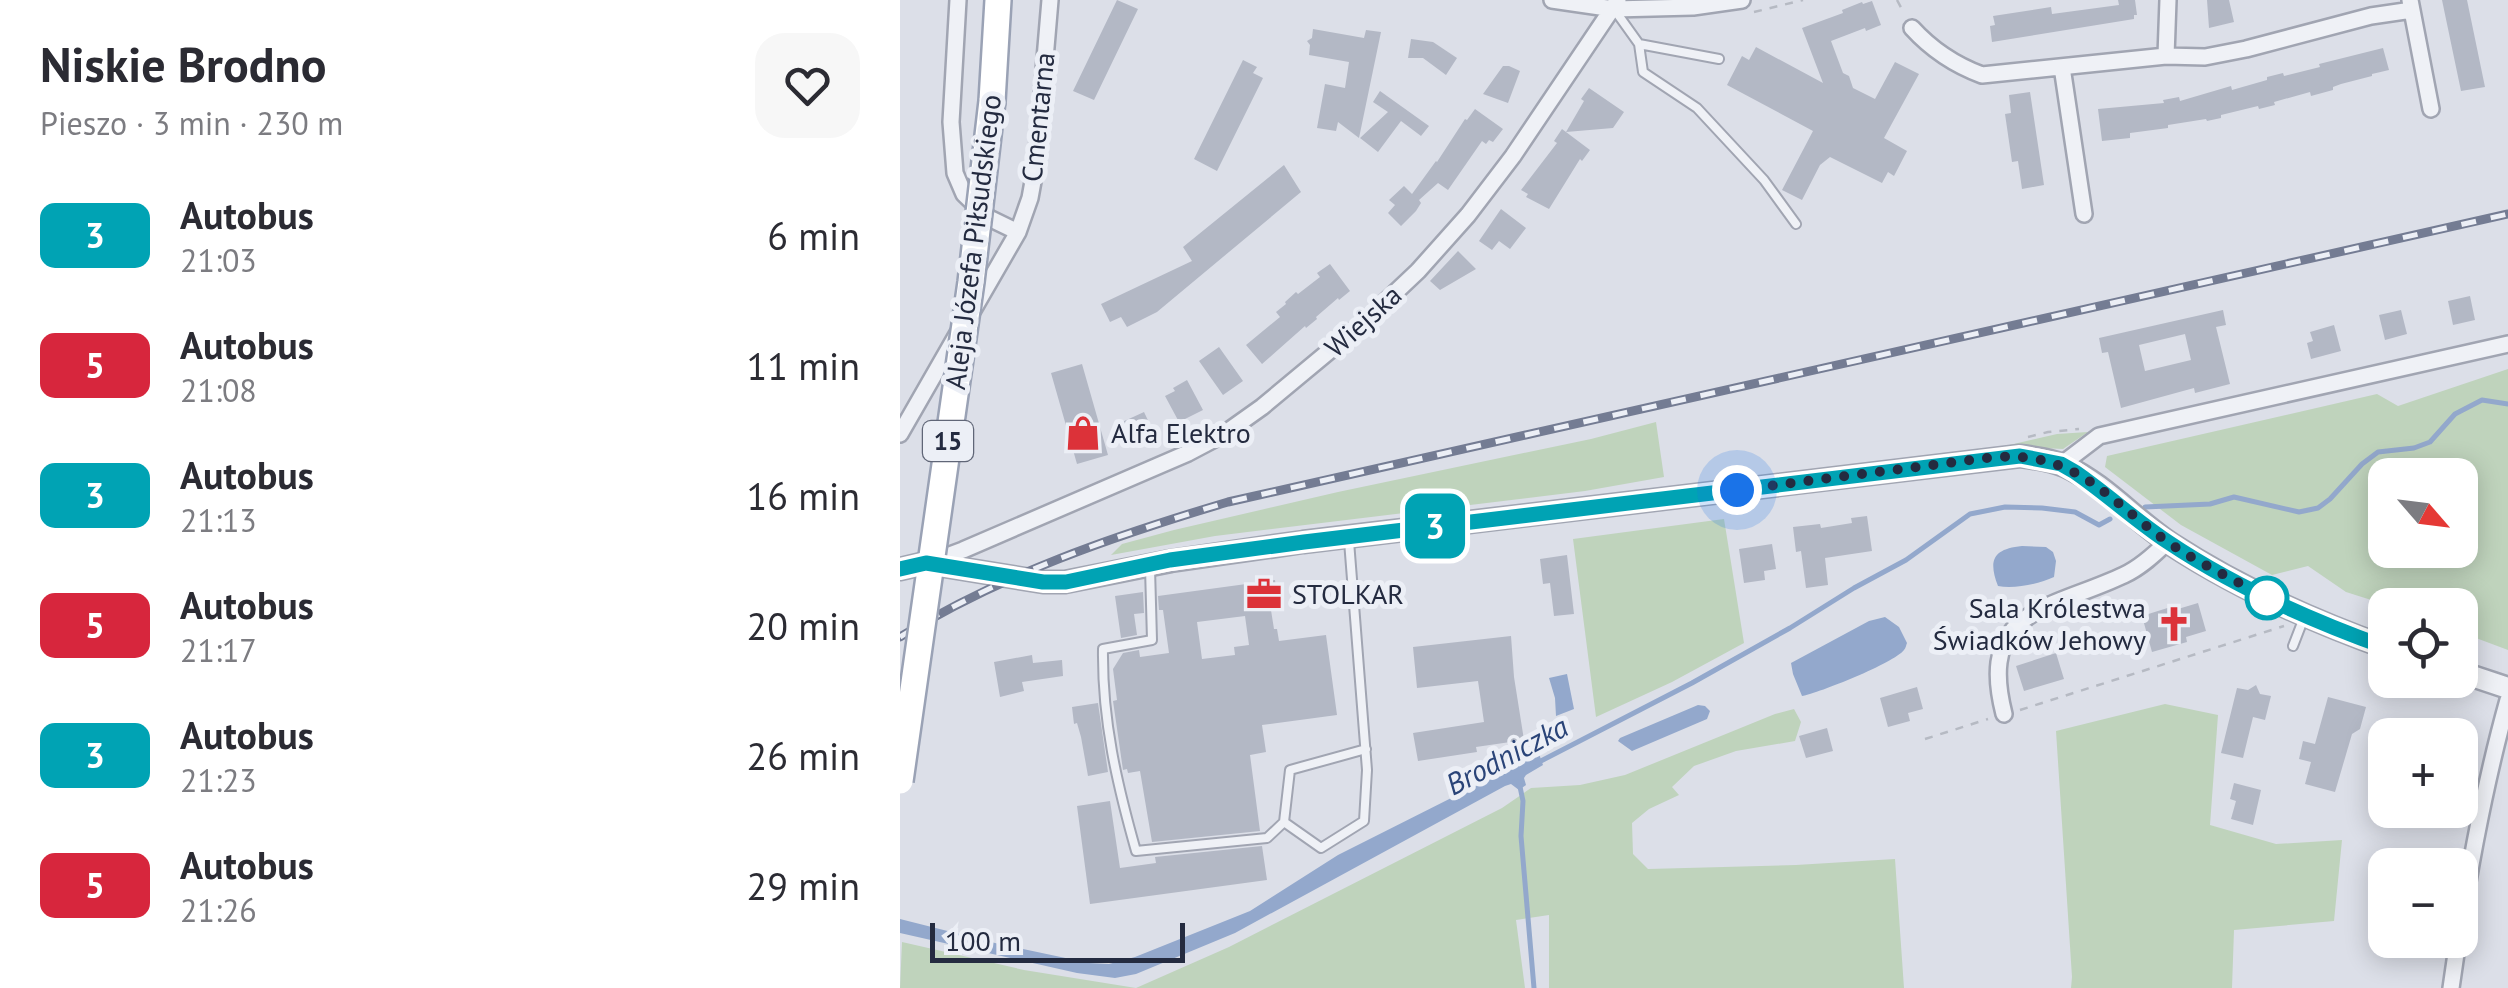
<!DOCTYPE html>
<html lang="pl">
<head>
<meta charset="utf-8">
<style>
  body { margin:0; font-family:"PT Sans",sans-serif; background:#f7f7f7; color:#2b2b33; height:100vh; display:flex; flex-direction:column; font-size:38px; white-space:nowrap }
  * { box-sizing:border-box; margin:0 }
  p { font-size:32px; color:#7c7c81 }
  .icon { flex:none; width:55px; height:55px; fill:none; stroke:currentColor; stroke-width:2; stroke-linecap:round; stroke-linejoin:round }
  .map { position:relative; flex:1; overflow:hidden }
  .panel { display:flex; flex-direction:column; background:#fff; width:900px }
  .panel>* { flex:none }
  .badge { padding:0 20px; border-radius:15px; font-size:35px; line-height:65px }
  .needle { width:65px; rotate:118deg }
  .controls { position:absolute; left:1468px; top:458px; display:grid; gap:20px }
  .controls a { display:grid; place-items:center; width:110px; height:110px; border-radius:20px; background:#fff; box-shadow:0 5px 25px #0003; font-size:50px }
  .scale { position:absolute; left:30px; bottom:25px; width:255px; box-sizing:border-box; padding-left:10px; border:5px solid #242b40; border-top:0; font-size:28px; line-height:35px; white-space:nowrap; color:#242b40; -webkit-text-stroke:8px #eceff6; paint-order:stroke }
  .you { position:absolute; width:50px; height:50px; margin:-25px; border:8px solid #fff; border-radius:50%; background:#1a73e8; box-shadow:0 0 0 15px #1a73e833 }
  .map>.badge { position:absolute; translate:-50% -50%; box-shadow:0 0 0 5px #fff }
  .round { display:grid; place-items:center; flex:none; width:105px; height:105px; border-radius:30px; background:#f7f7f7 }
  .head { display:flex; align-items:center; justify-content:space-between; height:170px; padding:0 40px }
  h1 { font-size:48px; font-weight:800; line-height:75px }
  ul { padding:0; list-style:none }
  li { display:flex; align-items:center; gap:30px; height:130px; padding:0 40px }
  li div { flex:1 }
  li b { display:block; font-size:38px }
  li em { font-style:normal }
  li .badge { min-width:110px; font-weight:700; text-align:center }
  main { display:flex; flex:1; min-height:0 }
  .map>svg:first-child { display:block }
</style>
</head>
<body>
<main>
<section class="panel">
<div class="head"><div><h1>Niskie Brodno</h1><p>Pieszo · 3 min · 230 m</p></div><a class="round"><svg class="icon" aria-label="heart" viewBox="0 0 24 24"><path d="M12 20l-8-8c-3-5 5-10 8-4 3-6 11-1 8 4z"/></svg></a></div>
<ul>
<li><span class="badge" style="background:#00a3b4;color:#fff">3</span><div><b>Autobus</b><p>21:03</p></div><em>6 min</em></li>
<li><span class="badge" style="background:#d7263d;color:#fff">5</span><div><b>Autobus</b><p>21:08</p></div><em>11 min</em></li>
<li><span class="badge" style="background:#00a3b4;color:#fff">3</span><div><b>Autobus</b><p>21:13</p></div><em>16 min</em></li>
<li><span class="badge" style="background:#d7263d;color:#fff">5</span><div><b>Autobus</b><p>21:17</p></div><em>20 min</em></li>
<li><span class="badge" style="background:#00a3b4;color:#fff">3</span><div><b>Autobus</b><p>21:23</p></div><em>26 min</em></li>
<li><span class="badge" style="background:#d7263d;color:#fff">5</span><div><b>Autobus</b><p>21:26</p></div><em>29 min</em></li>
</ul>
</section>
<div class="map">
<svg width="1608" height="988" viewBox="0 0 1608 988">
  <rect width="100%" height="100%" fill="#dcdfe8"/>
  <!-- green -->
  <path fill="#bfd3bc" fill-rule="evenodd" d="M1608 369V650L1560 632V605H1487L1446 592 1408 566 1372 575 1281 525 1205 467 1207 456 1477 394 1498 406ZM1485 475H1560V550H1485Z
    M756 422 764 477 685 491 315 536 211 555 222 544 274 530 438 492 691 439Z
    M1188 432 1163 449 1105 446 1157 434Z
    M824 519 844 643 772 682 696 717 673 539Z
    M1265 704 1318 715 1310 825 1376 844 1442 840 1434 921 1334 930 1332 988H1171L1172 977 1156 731Z
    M894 709 901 722 895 741 836 751 794 766 772 787 779 795 749 809 732 823 733 854 748 869 896 865 995 859 1004 988H649V915L616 920 625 988H236L329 947 602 808 631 788 680 785 725 775 875 714Z
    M2 942 124 970 236 988H0Z"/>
  <!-- water -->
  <path fill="#93a8cc" d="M1122 546 1146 547 1153 552 1156 561 1154 577C1139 584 1115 589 1098 586 1088 560 1093 549 1122 546Z
    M985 617 999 627 1007 643C1006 645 1006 648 1004 650 994 663 919 693 902 696L893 674 891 663 969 621Z
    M667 674 674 709 656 716 655 698 649 678Z
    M798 705 805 706 810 711 807 719 732 751 718 741 720 738Z
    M638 751 643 765 626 775 624 778 626 785 619 790 611 784 605 786 335 933 236 974 215 978 177 973 0 933V919L99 944 189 963 209 964 235 957 350 911 438 855 587 780Z"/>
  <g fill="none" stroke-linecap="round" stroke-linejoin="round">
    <!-- stream -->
    <path stroke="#93a8cc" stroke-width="5" d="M1245 507 1310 504 1334 497 1399 512 1418 508 1430 499 1462 464 1478 452 1514 448 1530 442 1555 414 1582 400 1608 404
      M637 763 792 683 890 628 954 588 1006 560 1070 514 1105 507 1142 508 1175 512 1199 525 1210 519
      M619 782 623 801 621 836 634 988"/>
  </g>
  <!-- building -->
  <path fill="#b3b8c5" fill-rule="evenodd" d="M217 0 238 9 194 100 173 91Z
    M1218 0H1235L1237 15H1234V19L1092 42 1090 26 1095 25 1093 16 1151 7 1152 14 1219 5Z
    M1307 0H1329L1334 22 1309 28Z
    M1542 0H1567L1585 87 1561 91Z
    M972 1 981 25 966 31 965 28 931 41 943 73 949 76 953 88 975 99 995 62 1019 74 984 138 1007 151 994 176 988 172 982 183 930 157 920 165 902 200 882 190 913 131 827 85 842 56 849 60 856 47 923 83 902 28 943 13 942 10 962 2 963 4Z
    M413 29 464 38 466 30 481 32 459 138 438 122 436 131 417 128 425 84 445 88 449 62 409 55 410 45 407 41 412 38Z
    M511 39 533 42 557 58 546 75 523 58H508Z
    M1483 48 1489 70 1472 74V76L1441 84 1433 87V90L1411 96 1410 92 1374 102 1375 105 1359 109 1358 106 1321 115V118L1307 121 1306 119 1268 125V128L1230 133V138L1202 141 1198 109 1264 103 1263 100 1279 97 1280 101 1331 86 1332 90 1367 80V77L1383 73 1384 76 1420 67 1419 64Z
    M343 60 357 67 353 73 363 78 317 171 294 159Z
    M603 66H609L620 71 608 103 583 94Z
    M689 88 724 112 713 128 666 132 690 150 682 161 680 159 649 209 626 197 628 194 621 190 657 143 654 141 662 129 666 132 684 101 681 99Z
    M480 91 529 126 521 136 501 121 478 152 460 138 488 112 473 102Z
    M1130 92 1144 185 1122 189 1118 161 1112 162 1105 114 1111 113 1109 95Z
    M575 109 603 129 593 142 589 140 586 144 582 141 548 190 538 183 519 200 521 203 516 211 501 226 488 213 495 205 489 200 504 186 512 194 536 161 537 162 565 119 567 120Z
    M384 165 401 192 257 312 227 327 221 317 210 322 201 304 292 261 283 247Z
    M601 209 626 228 610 249 599 241 592 250 579 241Z
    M558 251 576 269 540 290 530 281Z
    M430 264 450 291 439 300 438 298 416 317 417 319 406 328 405 326 362 364 346 345 380 317 376 312 386 304 385 302 396 292 398 294 420 277 417 273Z
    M1570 296 1575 320 1553 325 1548 301Z
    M1323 310 1326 325 1316 327 1330 384 1295 393 1294 388 1221 408 1208 352 1202 353 1199 338ZM1285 334 1291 360 1245 371 1239 345Z
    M1501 310 1507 334 1485 340 1479 315Z
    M1434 325 1441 351 1411 359 1407 343 1413 341 1410 332Z
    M319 347 343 381 323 395 299 361Z
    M182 364 208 455 177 464 151 373Z
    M287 380 303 410 279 422 265 396 275 391 273 388Z
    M244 412 254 433 230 444 220 423Z
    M967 516 972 551 925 558 928 585 906 588 901 551 896 552 893 527 920 524 921 528 952 523 951 518Z
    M872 544 876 569 864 571 865 580 844 583 839 549Z
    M667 555 674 614 654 616 650 583 643 584 640 559Z
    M375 580 378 603 370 604 374 629H377L379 641 426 635 437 715 362 725 366 752 350 755 360 831 252 842 240 771 228 773 227 769 223 770 213 701 217 700 213 669 223 653 239 650 240 657 269 653 263 610H259L258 596ZM345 616 349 645 334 647 335 655 302 659 297 622Z
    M243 592 244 613 234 614 237 635 221 638 215 596Z
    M1298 603 1306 631 1286 637 1287 642 1252 652 1242 616 1277 605 1278 609Z
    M611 636 614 677 624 740 576 747 577 752 518 761 513 733 584 722 578 681 517 688 513 647Z
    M1156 653 1164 679 1124 691 1116 666Z
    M132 655 133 663 162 660 163 676 122 682 124 691 100 697 94 662Z
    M1356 685 1360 694 1371 696 1365 720 1353 717 1343 758 1321 753 1337 688 1348 690Z
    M1017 687 1023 709 1008 713 1010 721 988 727 980 698Z
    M1428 697 1466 707 1460 729 1452 734 1435 792 1405 784 1411 762 1399 759 1403 741 1415 744Z
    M198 703 208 772 188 776 181 737 177 723 174 724 172 707Z
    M927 728 933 751 906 758 899 736Z
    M1334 783 1361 790 1353 825 1331 819 1336 801 1330 799Z
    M210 801 220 868 256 863 255 857 362 846 367 880 190 904 177 806Z
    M1487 940H1518L1517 958 1486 956Z"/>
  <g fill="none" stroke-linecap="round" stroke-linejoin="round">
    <defs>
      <path id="service" d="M714 9 739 44 743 72 797 108 864 180 896 224
        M739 44 819 59
        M250 568 252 640 203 649C202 720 217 784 236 851L367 838 384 822 421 848 464 821 467 770 449 541
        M1393 646 1405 615
        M384 822 390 770 466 749"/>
      <path id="minor" d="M58 0 51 122 55 173 64 194 89 218 118 232
        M652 0 714 9 793 7 842 0
        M1510 0 1531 109
        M1012 28C1032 50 1055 65 1082 75L1266 56 1305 57 1346 49 1471 16 1512 10
        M1266 56 1268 0
        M1162 67 1184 214
        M73 310 118 232 130 198 136 165 150 0
        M0 434 58 333
        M1161 465 1199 436 1608 344
        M31 562 63 550 288 453 324 434 362 407 463 323 518 271 568 215 613 156 718 0
        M1104 714C1077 608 1150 610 1224 575 1241 567 1254 555 1267 542
        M1560 930C1572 853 1587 775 1608 700
        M1551 988 1558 940"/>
      <path id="tertiary" d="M0 569 26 563 143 582H165L271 561 403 542 1120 456C1136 458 1151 460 1165 466 1204 484 1235 520 1271 544 1337 587 1410 620 1485 647
        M1560 672 1608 688"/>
      <path id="primary" d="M92 101 98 0"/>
    </defs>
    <!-- service casing -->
    <use href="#service" stroke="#a1a5b2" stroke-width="12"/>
    <!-- minor casing -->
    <use href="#minor" stroke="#a1a5b2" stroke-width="20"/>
    <!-- tertiary casing -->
    <use href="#tertiary" stroke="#a1a5b2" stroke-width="25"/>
    <!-- primary casing -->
    <use href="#primary" stroke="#9aa2b5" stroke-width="30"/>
    <!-- path -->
    <path stroke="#b6bac3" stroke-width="2.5" stroke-dasharray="8 8" stroke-linecap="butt" d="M997 0 1004 13
      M854 12 903 0
      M1128 437 1148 432 1179 429
      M1120 710 1384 626
      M1025 739 1088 719"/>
    <!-- service -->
    <use href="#service" stroke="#eff1f6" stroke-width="8"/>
    <!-- minor -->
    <use href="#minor" stroke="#eff1f6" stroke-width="15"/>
    <!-- tertiary -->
    <use href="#tertiary" stroke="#eff1f6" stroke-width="20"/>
    <!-- primary -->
    <use href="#primary" stroke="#fff" stroke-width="25"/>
    <defs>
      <path id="rail" d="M0 637C102 574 214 536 328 502L1608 214"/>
    </defs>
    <!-- rail casing -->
    <use href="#rail" stroke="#747c93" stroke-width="9"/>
    <!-- rail -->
    <use href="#rail" stroke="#eceff6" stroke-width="5" stroke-dasharray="15" stroke-linecap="butt"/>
    <defs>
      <path id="primary-bridge" d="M0 781 71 282 92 101"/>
    </defs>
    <!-- primary-bridge casing -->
    <use href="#primary-bridge" stroke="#9aa2b5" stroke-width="30" stroke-linecap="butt"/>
    <!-- primary-bridge -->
    <use href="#primary-bridge" stroke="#fff" stroke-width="25"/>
  </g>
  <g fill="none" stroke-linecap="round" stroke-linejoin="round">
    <defs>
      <path id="line" d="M0 569 26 563 143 582H166L270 560 404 542 1120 456 1161 464 1175 472C1207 494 1236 521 1268 542 1335 587 1410 620 1485 647"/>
    </defs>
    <!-- line casing -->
    <use href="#line" stroke="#fff" stroke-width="22"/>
    <!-- line -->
    <use href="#line" stroke="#00a3b4" stroke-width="15"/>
    <!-- walk -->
    <path stroke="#242b40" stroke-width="10" stroke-dasharray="0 18" d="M837 490 1095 457C1177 452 1205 497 1265 540 1297 563 1334 579 1367 598"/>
  </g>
  <!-- icons -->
  <defs>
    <symbol id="shop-bare" viewBox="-9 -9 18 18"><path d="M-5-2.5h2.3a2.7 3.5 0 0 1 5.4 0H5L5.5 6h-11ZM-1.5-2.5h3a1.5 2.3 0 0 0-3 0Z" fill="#dc3239" stroke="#eceff6" stroke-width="2.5" paint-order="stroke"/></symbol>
    <symbol id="office-bare" viewBox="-9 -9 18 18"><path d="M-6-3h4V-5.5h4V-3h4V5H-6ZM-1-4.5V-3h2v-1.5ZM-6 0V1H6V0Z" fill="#dc3239" stroke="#eceff6" stroke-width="2.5" paint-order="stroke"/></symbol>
    <symbol id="church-bare" viewBox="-9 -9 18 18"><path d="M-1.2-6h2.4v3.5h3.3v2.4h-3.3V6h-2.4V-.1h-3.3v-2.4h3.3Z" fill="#dc3239" stroke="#eceff6" stroke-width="2.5" paint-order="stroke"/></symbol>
  </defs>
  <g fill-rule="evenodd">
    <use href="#shop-bare" x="158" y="408" width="50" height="50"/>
    <use href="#office-bare" x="339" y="569" width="50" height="50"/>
    <use href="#church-bare" x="1249" y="599" width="50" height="50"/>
  </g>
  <!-- markers -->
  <circle fill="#fff" stroke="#00a3b4" stroke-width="5" cx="1367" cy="598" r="20"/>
  <g text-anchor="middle" stroke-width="10" stroke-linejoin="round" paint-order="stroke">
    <!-- shield labels -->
    <rect fill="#eceff6" stroke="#606677" stroke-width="2.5" x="23" y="421" width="50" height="40" rx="8"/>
    <g font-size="25" font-weight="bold" fill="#242b40">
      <text x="48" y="450">15</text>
    </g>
    <!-- street labels -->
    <g font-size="28" fill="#242b40" stroke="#eceff6">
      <text transform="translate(138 117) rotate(-84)" y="10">Cmentarna</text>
      <text transform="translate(73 242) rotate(-83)" y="10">Aleja Józefa Piłsudskiego</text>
      <text transform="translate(463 321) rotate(-42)" y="10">Wiejska</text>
    </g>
    <!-- poi labels -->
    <g font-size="28" fill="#242b40" stroke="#eceff6" text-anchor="start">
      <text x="211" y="443">Alfa Elektro</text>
      <text x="392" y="604">STOLKAR</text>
      <text x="1246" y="618" text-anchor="end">Sala Królestwa<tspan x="1246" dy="32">Świadków Jehowy</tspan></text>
    </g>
    <!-- water labels -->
    <g font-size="30" font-style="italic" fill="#2a4478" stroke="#eceff6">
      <text transform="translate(607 756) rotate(-28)" y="10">Brodniczka</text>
    </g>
  </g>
</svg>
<div class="controls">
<a><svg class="needle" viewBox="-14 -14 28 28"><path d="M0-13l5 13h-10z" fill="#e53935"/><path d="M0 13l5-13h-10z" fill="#7c7c81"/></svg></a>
<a><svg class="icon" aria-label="locate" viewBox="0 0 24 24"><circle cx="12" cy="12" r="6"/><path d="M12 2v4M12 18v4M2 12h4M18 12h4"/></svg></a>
<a>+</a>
<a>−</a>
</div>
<div class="scale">100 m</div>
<div class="you" style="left:837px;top:490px"></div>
<b class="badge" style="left:535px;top:526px;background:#00a3b4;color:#fff">3</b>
</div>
</main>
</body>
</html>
